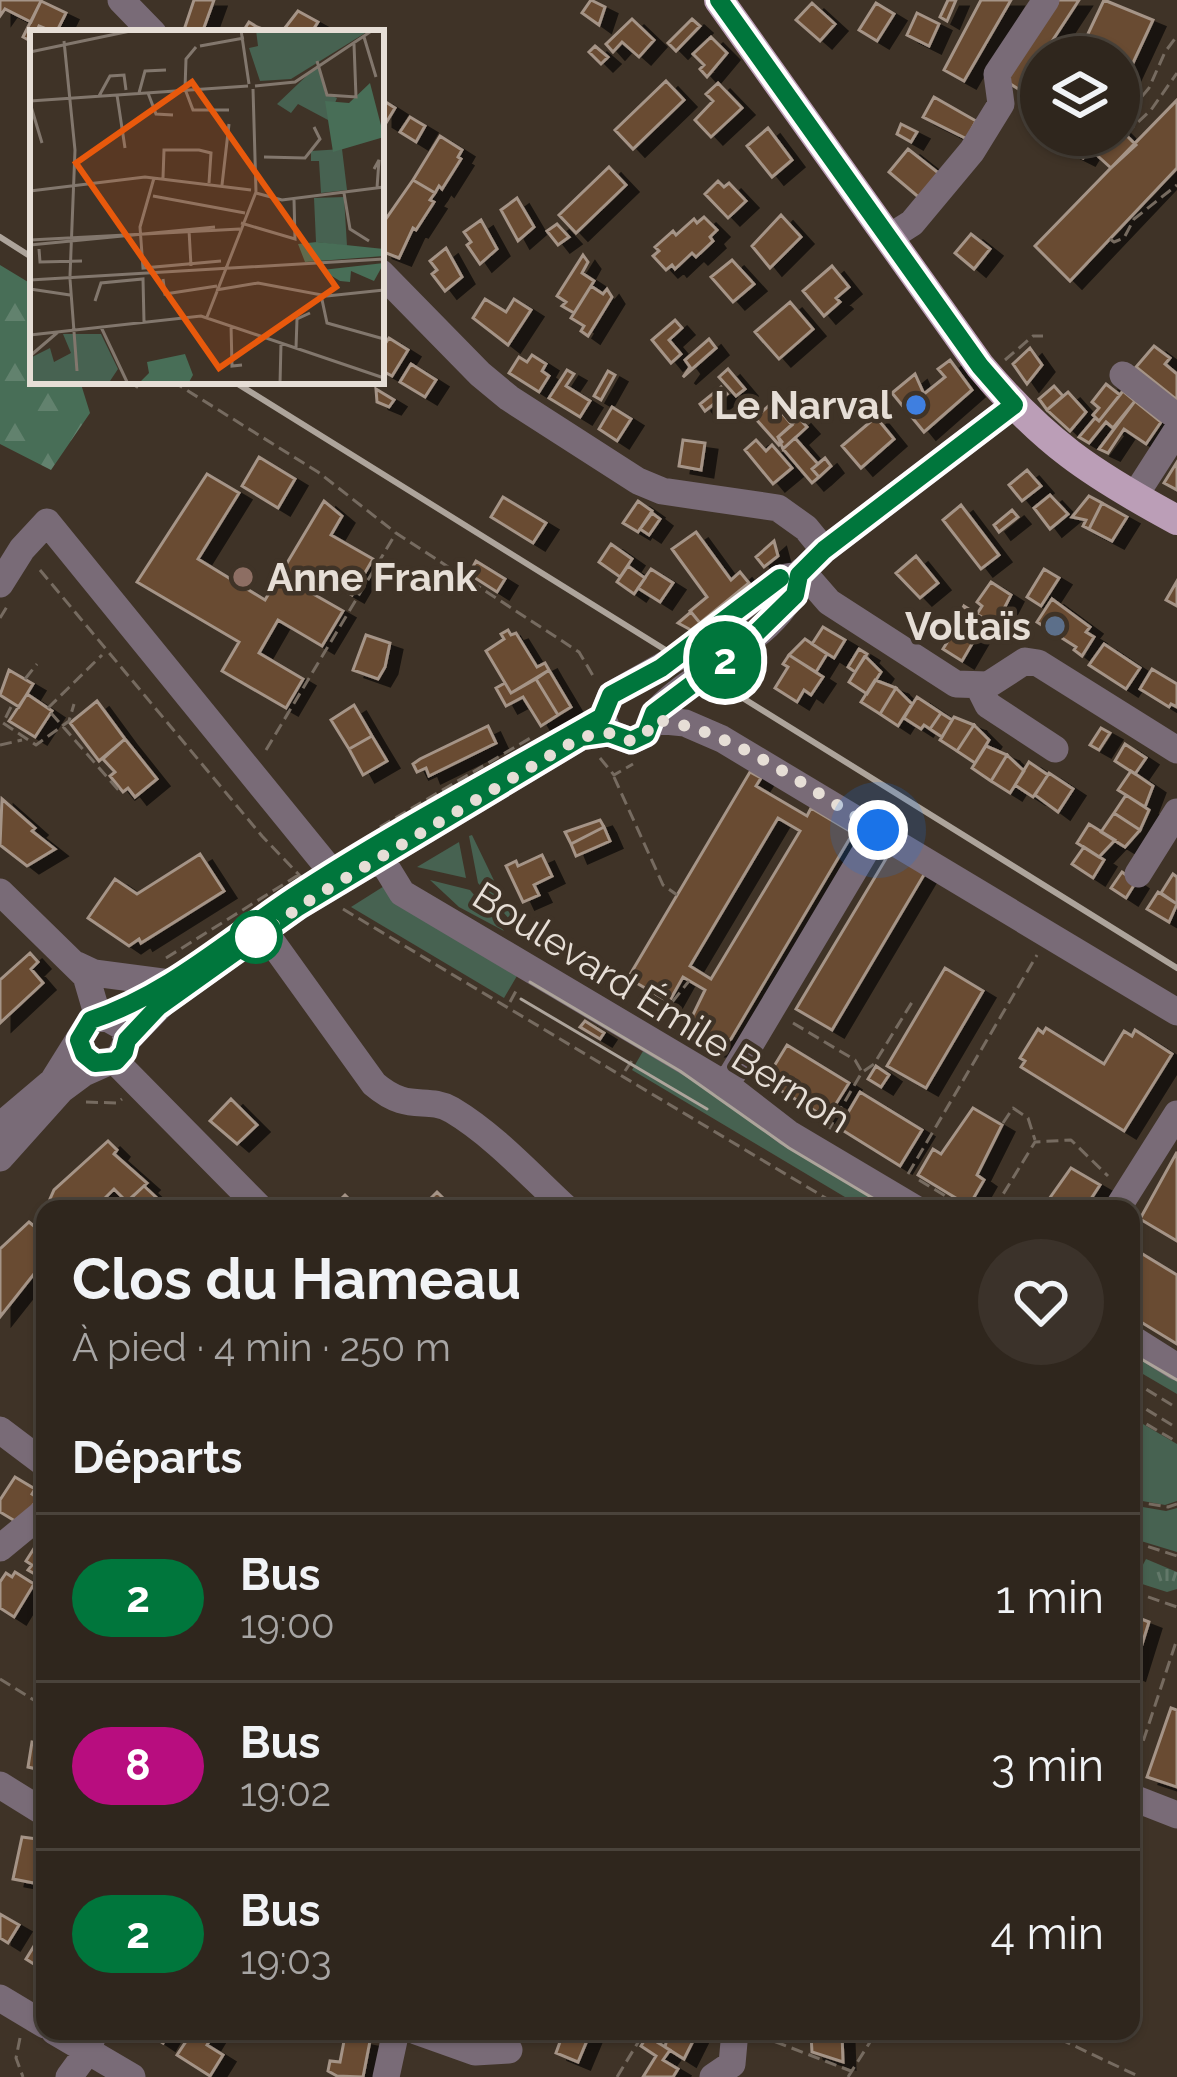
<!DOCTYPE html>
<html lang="fr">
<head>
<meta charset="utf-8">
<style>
  body { margin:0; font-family:Raleway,sans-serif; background:#3b322a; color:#f1f3f6; height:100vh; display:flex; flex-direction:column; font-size:45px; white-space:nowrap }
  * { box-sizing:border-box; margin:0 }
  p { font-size:39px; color:#a7a5a4 }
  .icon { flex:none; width:66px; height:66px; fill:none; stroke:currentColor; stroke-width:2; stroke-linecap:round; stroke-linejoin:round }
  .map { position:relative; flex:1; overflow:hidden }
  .panel { position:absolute; left:36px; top:1200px; width:1104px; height:840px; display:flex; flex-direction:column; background:#2f261d; border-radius:24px; box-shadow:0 3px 9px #0004,0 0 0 3px #4a433b }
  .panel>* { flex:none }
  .badge { padding:0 24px; border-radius:39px; font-size:42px; line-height:78px }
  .buttons { position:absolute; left:1020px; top:36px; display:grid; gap:24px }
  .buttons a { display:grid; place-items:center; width:120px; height:120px; border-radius:50%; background:#2f261d; box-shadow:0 3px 9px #0004,0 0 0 3px #4a433b; font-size:60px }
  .you { position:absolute; width:60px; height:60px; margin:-30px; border:9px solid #fff; border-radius:50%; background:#1a73e8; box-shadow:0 0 0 18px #1a73e833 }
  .map>.badge { position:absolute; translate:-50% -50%; box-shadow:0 0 0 6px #fff }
  h2 { padding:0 36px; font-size:45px; line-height:108px }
  .round { display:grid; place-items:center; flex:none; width:126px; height:126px; border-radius:63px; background:#3b322a }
  .summary { display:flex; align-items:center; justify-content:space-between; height:204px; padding:0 36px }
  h1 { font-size:57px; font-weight:700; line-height:90px }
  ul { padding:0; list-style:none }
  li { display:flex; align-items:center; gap:36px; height:168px; padding:0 36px; border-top:3px solid #4a433b }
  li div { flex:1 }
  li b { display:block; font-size:45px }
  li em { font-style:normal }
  li .badge { min-width:132px; font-weight:700; text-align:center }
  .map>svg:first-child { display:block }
</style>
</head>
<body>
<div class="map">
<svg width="1177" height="2077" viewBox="0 0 1177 2077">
  <defs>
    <pattern id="forest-firs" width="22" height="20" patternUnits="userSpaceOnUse" patternTransform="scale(3)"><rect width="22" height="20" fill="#486e57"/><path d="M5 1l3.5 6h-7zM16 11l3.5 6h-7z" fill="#62826e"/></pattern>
    <pattern id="park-tufts" width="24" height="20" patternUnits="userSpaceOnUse" patternTransform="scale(3)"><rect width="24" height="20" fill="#476251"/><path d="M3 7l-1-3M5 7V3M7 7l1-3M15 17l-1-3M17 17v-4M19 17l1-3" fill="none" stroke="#627869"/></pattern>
    <filter id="shadow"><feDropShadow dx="12" dy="7" stdDeviation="0" flood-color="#0009"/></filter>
  </defs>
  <rect width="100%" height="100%" fill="#3f3327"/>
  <!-- grass -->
  <path fill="#476251" d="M472 835 517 928 478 883 469 836Z
    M459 842 466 878 417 867Z
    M430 880 470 890 504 931 459 907Z
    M389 883 521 969 504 998 351 907Z
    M646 1046 899 1209H865L632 1070Z
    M1131 1348 1177 1375V1394L1131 1367Z
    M1131 1417 1177 1444V1501L1165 1505 1131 1499Z
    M1131 1505 1166 1511 1177 1508V1552L1131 1538Z"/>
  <!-- forest -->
  <path fill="url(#forest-firs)" d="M0 265 33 285V381H80L90 413 51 470 0 444Z"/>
  <!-- park -->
  <path fill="url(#park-tufts)" d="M1146 1559 1177 1572V1589L1167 1592 1139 1583 1136 1578Z"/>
  <!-- building -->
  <path fill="#694b31" stroke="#a59487" stroke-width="3" fill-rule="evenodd" filter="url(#shadow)" d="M0 0H39L41 1 31 22 5 9 0 16Z
    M194 0H214L202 33H183Z
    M591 0 605 7 599 25 582 13Z
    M948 0H956L947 21 940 17Z
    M981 0H1011L964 81 944 70Z
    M1057 0H1079L1020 90 1004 80Z
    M1104 0 1153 20 1119 93V57H1077Z
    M41 1 66 13 56 33 39 26 32 42 23 37Z
    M812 3 835 24 820 41 796 20Z
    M876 3 894 14 877 41 859 30Z
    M298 11 318 22 311 33H281Z
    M917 13 939 24 929 46 907 35Z
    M632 19 654 40 639 57 622 42 613 52 606 44Z
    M692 19 700 26 676 51 668 43Z
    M249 22 257 27 268 31 242 33Z
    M711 37 727 53 707 77 700 69 704 65 693 54Z
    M595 46 608 57 601 64 589 52Z
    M666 81 684 100 633 149 615 130Z
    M718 83 742 108 711 137 695 120 713 101 706 94Z
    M934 97 976 121 967 139 923 117Z
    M381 99 395 108 386 123 381 120Z
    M1177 100V168L1070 281 1035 246Z
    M410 117 425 126 416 142 400 132Z
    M901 124 917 132 911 142 897 134Z
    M768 128 792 160 772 177 747 146Z
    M1119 128 1136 145 1111 168 1089 148 1083 158 1039 136 1041 131V135H1119Z
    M440 136 462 150 458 157 461 159 442 189 439 186 435 193 413 180Z
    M908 149 941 175 922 200 889 172Z
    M609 167 626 185 576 233 559 215Z
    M413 180 435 193 430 200 434 202 416 230 413 228 399 258 381 251V226Z
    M718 181 724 187 729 183 746 201 728 218 705 194Z
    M517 198 534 227 518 241 501 210Z
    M781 215 801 237 770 268 752 246Z
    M704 217 717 230 710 237 713 241 696 257 692 253 675 269 672 265 666 270 653 256 659 251 655 247 673 231 676 235 694 219 697 223Z
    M481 220 497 249 480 264 467 245 471 242 464 232Z
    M557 224 569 237 558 245 547 231Z
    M971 234 990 249 974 269 955 253Z
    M446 248 462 277 445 291 432 274 437 270 430 261Z
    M583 255 588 262 582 273 594 281 574 313 562 306 566 302 557 296Z
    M732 260 754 284 733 302 711 277Z
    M832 266 849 287 836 298 840 302 824 316 803 291Z
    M591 286 603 294 607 289 612 297 588 336 581 331 584 326 571 318Z
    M485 299 506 312 514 299 531 310 508 345 473 318Z
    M790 302 813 329 779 359 755 332Z
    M675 320 682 328 669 340 681 354 671 363 652 340Z
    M389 338 408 350 392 376 381 370V350Z
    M709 339 716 348 683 377 690 367 685 360Z
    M1154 346 1170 358 1165 364 1177 374V400L1136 367Z
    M1030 348 1042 365 1027 384 1013 364Z
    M532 355 546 364 542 371 549 376 539 392 509 373 519 357 527 362Z
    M950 360 972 390 924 432 892 393 915 374 924 394 945 377 938 369Z
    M411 364 436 380 425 397 400 382Z
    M728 369 745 389 736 396 719 377Z
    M567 370 574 374 566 386 590 401 580 417 549 398Z
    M608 371 615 375 601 400 594 396Z
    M1106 384 1120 395 1099 421 1093 415 1099 408 1092 402Z
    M1054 386 1063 396 1047 410 1039 399Z
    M721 387 727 394 705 411 700 404Z
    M376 389 394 400 389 407 377 402Z
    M1123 391 1135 401 1113 428 1106 422 1089 443 1079 437 1095 418 1099 421Z
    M1068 392 1086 412 1070 431 1047 410Z
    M1135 401 1161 422 1146 444 1124 429 1108 453 1099 449Z
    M773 402 792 425 778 437 782 442 779 445 755 418Z
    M612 407 631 419 617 441 599 429Z
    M876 417 894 439 861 468 842 446Z
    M799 418 807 427 783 449 778 437Z
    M795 438 818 464 812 469 819 477 812 483 783 449Z
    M683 440 705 443 701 470 679 466Z
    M756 440 766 451 772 445 792 468 773 484 745 450Z
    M259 457 295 479 278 508 242 486Z
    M825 458 831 466 819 477 812 469Z
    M1177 462V490L1164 483Z
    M1027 470 1041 486 1022 501 1009 485Z
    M207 474 239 493 198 559 265 600 324 501 342 516 331 535 373 559 352 595 310 571 301 587 343 611 322 646 278 620 259 653 303 679 286 708 222 671 239 642 137 582Z
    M1050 495 1068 514 1050 529 1034 508Z
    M1089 496 1102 503 1089 529 1083 526 1086 520 1072 517Z
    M503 497 546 523 533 543 491 517Z
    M638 501 652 511 638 532 623 523Z
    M1102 503 1127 517 1112 541 1089 529Z
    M961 505 999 555 981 569 943 520Z
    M1012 510 1018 517 999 532 994 525Z
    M652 513 660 519 649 535 640 529Z
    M696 532 731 580 740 572 749 583 700 623 690 611 707 597 672 549Z
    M774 541 778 556 764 567 756 557Z
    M611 544 632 559 620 577 599 562Z
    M916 556 938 583 920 598 896 573Z
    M476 561 505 579 497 592 469 574Z
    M628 566 645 578 634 594 617 582Z
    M651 569 673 583 660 602 638 588Z
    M1044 569 1059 578 1041 606 1027 597Z
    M1177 581V606L1166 600Z
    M991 582 1011 595 995 626 977 614 982 606 977 602Z
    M1052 599 1090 627 1086 632 1094 637 1082 656 1074 650 1076 647 1037 622Z
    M964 606 986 620 962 661 943 649 961 620 958 617Z
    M691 612 700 623 691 630 678 623Z
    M823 627 845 640 834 658 812 644Z
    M508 630 511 635 516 633 537 667 545 663 549 670 511 693 486 651 504 639 501 634Z
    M366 635 390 643 385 667 378 679 353 670Z
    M805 639 827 654 816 672 789 655Z
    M1104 644 1140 668 1126 689 1089 665Z
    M859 649 867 654 855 672 848 667Z
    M789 655 823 677 811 695 804 690 797 702 775 688 788 667 783 664Z
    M865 656 881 672 867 694 849 682Z
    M1152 669 1177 684V707L1171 704 1169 707 1140 689Z
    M9 670 33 684 19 707 0 695Z
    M549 670 571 707 558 715 536 679Z
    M536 679 558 715 541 726 523 697 506 706 496 688 505 683 511 693Z
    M875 680 896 688 880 714 861 702Z
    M896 688 912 704 898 726 880 714Z
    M27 694 52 711 35 737 9 721Z
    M917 697 941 713 930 729 924 725 921 729 904 718Z
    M97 701 125 739 99 761 70 723Z
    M354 705 372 736 349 749 331 720Z
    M941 713 952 720 942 737 930 729Z
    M954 717 974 725 957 751 940 740Z
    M974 725 989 740 975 763 957 751Z
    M488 726 496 743 429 776 426 768 417 772 413 764 420 759Z
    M1101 728 1110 733 1099 750 1090 745Z
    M372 736 387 761 363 775 349 749Z
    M125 739 157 779 135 797 128 788 123 792 110 776 115 772 103 759Z
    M1125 744 1146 758 1135 774 1115 761Z
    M986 746 1007 755 991 781 972 768Z
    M1007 755 1024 771 1010 793 991 781Z
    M1029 762 1048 775 1033 797 1015 785Z
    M1131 771 1153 786 1145 807 1118 790Z
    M750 772 761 778 756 786 807 816 811 808 853 833 731 1039 717 1049H705L691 1039 687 1027 705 990 683 977 669 1002 628 978ZM778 818 800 831 711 979 690 966Z
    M1049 773 1073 789 1058 812 1035 795Z
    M1126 795 1149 810 1140 830 1114 813Z
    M2 799 35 828 32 831 55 849 27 866 0 845Z
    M1114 813 1140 830 1125 847 1101 832Z
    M600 820 604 827 571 844 565 832Z
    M1089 824 1115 840 1099 857 1077 843Z
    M604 827 610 841 576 856 571 844Z
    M1084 847 1104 860 1093 878 1072 864Z
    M890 852 925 873 832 1030 796 1009Z
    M200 854 224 891 141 943 139 939 129 946 88 918 115 879 137 894Z
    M542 855 552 876 534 885 539 895 523 902 506 866 516 861 518 866Z
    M1122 872 1136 882 1126 898 1111 888Z
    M1173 874 1177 877V904L1161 893Z
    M1158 892 1177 904 1169 922 1147 909Z
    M30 953 38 962 31 969 43 983 0 1023V980Z
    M945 968 983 991 926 1088 887 1066Z
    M585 1021 604 1033 600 1039 580 1027Z
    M1046 1028 1104 1064 1124 1031 1132 1036 1135 1030 1172 1054 1124 1131 1021 1067 1025 1061 1020 1058 1038 1029 1043 1033Z
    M787 1045 849 1083 827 1118 765 1081Z
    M876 1066 889 1075 881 1087 868 1079Z
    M860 1092 922 1130 900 1166 839 1128Z
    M231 1099 257 1125 237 1144 210 1121Z
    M973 1108 1002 1125 977 1175 984 1180 969 1206 918 1175 933 1149 941 1154Z
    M108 1141 117 1150 114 1154 147 1183 127 1202 114 1189 94 1209H59L50 1199 54 1190Z
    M1177 1152V1241L1140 1219Z
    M1071 1168 1100 1185 1089 1202 1093 1205 1091 1209H1042Z
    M144 1186 159 1200 149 1209H127L123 1205Z
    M437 1192 454 1209H420Z
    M345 1195 357 1207 331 1209Z
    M29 1222 45 1235V1260L0 1317V1249Z
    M1131 1247 1177 1275V1344L1131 1316Z
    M45 1414V1448L34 1440 44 1427 39 1422Z
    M15 1477 35 1489 32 1494 38 1498 23 1520 15 1521 0 1512V1500Z
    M40 1539 45 1542V1580L28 1570 32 1565 26 1561Z
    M15 1572 34 1584 14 1617 0 1608V1582L6 1573 12 1577Z
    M1131 1615 1149 1622 1133 1673 1131 1672Z
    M1171 1708 1177 1710V1787L1147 1777Z
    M32 1742 45 1745V1771L28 1767Z
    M22 1837 45 1840 39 1884 13 1879Z
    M0 1914 19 1925 8 1943 0 1938Z
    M39 1938 45 1941V1971L26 1959Z
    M145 2031H170L163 2043Z
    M193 2031 213 2035 207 2045 223 2055 210 2076 177 2055Z
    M564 2031H591L578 2062 556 2053Z
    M669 2031H698L684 2059 665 2047Z
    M842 2034 843 2062 812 2052 811 2035Z
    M345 2036 370 2041 363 2077 337 2076 328 2071 330 2061 340 2062Z
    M647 2036 670 2050 663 2060 678 2069 673 2077H643L656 2056 641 2046Z"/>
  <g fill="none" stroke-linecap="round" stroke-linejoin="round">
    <!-- path -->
    <path stroke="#766b60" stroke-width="3" stroke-dasharray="12 6" stroke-linecap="butt" d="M1119 124 1149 88 1165 52 1177 36
      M1125 134 1151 110 1177 73
      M1110 239 1114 242 1124 238 1134 219 1177 185
      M1005 360 1033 336H1043
      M172 381 318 472 396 533 579 652 595 679
      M136 388 141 381
      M40 570 262 836 302 878
      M0 618 8 605
      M25 679 37 664
      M11 707 3 723 36 745 69 721 74 704
      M48 708 102 655
      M51 713 122 794
      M0 745 22 740
      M266 750 396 533
      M600 758 614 775 633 764
      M614 777 663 885 677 895
      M380 827 532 737
      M343 909 844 1209
      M166 958 300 874
      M510 1002 517 989
      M661 1016 689 981
      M793 1023 855 1060 862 1072 829 1129
      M625 1071 633 1059
      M864 1071 874 1064 914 999
      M86 1102 117 1103 122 1099
      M1003 1123 1013 1108 1028 1118 1035 1140
      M908 1174 1037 955
      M919 1180 967 1209
      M994 1209 1035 1142 1071 1140 1108 1176
      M1131 1380 1177 1408
      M1131 1400 1177 1428
      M1131 1415 1177 1442
      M1131 1501 1168 1507 1177 1504
      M1131 1541 1177 1556
      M1131 1591 1177 1607
      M0 1679 45 1707
      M1132 1775 1177 1639
      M1043 2031 1140 2077
      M758 2035 851 2071
      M20 2038 16 2058 23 2077
      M617 2077 645 2031
      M848 2077 877 2031"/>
    <!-- minor -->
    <path stroke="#796b77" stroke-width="27" d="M121 0 153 33
      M890 237 912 223 972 151 1001 104 997 74 1046 0
      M381 273 480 374 509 398 638 481 662 491 778 508 806 528 824 550
      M1123 375 1177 417
      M1134 497 1177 430
      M802 571 829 602 956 684 988 685 1025 661 1038 663 1177 750
      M0 584 22 549 47 522 340 882
      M979 687 988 705 1055 749
      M654 720 685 723 722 739 1177 1012
      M609 733 602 717 611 695 678 657 780 578 799 575 824 550 1014 405
      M375 849 402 893 726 1085 788 1133 916 1209
      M1138 874 1177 812
      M0 892 86 976 98 1017
      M264 931 374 1084C409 1114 425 1095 452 1110 494 1135 531 1176 567 1209
      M77 965 94 973 170 983
      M105 1017 164 987
      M127 1040 164 1002 298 907 581 737 609 733 631 741 646 734C651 727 653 716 658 710 695 670 789 632 799 575
      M115 1061 261 1209
      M726 1085 878 830
      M0 1126 53 1081 91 1020 105 1017 123 1027 127 1040 120 1057 84 1073 61 1090 0 1158
      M1117 1209 1177 1114
      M1131 1338 1177 1367
      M0 1430 45 1464
      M0 1548 45 1511
      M0 1785 45 1813
      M1131 1797 1177 1815
      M0 1998 45 2025
      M54 2031 132 2077
      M416 2031 475 2052 509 2050
      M69 2077 88 2051 94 2031
      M386 2077 396 2031
      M713 2077 732 2064 735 2031"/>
    <!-- major -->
    <path stroke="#bb9eb7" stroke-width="30" d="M719 0 980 366C1044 442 1090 473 1177 520"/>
    <!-- tram -->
    <path stroke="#ada49b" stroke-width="3" d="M530 982 680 1071 789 1148 891 1209
      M521 999 707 1109
      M1131 1353 1177 1380"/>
    <!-- rail -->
    <path stroke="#ada49b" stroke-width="6" d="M0 237 33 258
      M233 381 1177 968"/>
  </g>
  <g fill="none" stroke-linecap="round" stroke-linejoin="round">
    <defs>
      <path id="line" d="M719 0 980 366 1014 405 824 550 799 575 795 595 743 646 654 713 646 734 631 741 609 733 581 737 298 907 158 1007 127 1040 124 1052 116 1061 95 1063 84 1054 79 1040 91 1020C167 995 227 941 293 897 392 832 499 776 602 717L611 695 661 668 780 578"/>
    </defs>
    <!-- line casing -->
    <use href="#line" stroke="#fff" stroke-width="27"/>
    <!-- line -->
    <use href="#line" stroke="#00763c" stroke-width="18"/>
    <!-- walk -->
    <path stroke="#e6ded6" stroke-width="12" stroke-dasharray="0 21.6" d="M256 937 316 896 581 737 609 733 631 741 646 734 654 720C730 727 812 792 878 830"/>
  </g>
  <!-- markers -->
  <circle fill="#3f7fe0" stroke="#3f3327" stroke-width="4.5" cx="916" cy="405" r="12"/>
  <circle fill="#8d6e63" stroke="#3f3327" stroke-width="4.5" cx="243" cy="577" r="12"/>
  <circle fill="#5c6f8a" stroke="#3f3327" stroke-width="4.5" cx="1055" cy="626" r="12"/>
  <circle fill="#fff" stroke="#00763c" stroke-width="6" cx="256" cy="937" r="24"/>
  <g text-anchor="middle" stroke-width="9" stroke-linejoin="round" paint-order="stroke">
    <!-- poi labels -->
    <g font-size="39" font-weight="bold" fill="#e6ded6" stroke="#3f3327" text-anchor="end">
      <text x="892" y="419">Le Narval</text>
      <text x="267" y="591" text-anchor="start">Anne Frank</text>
      <text x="1031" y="640">Voltaïs</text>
    </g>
    <!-- street labels -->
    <g font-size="39" fill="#e6ded6" stroke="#3f3327">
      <text transform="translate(662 1007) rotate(32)" y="14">Boulevard Émile Bernon</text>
    </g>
  </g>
  <!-- overview -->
  <g transform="translate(30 30)">
    <rect width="354" height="354" fill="#3f3327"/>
    <path d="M226 0H340L261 49 230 51 219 18 228 16ZM289 34 295 63 307 68 298 90 268 74 261 83 247 74ZM312 119 317 160 291 163 289 131H281V121ZM314 167 317 216 286 212 284 168Z" fill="#476251"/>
    <path d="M340 53 354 107 303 122 295 71 319 73ZM287 212 354 219V226L275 232 268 214ZM354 233 344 251 321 241 320 252 310 251 292 240ZM155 324 163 345 158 354H108L119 343 117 332Z" fill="#486e57"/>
    <path d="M33 304H71L88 339 78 354H0V328L20 318 24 332 41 323Z" fill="#476251"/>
    <path fill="none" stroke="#82776d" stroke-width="3" d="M211 0 219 54M334 7 346 47M34 11 45 120 40 246M170 16 214 8M166 17 156 29 155 59 163 80H199M0 22 105 0M287 31 297 65 326 67 324 14M225 56 265 52 343 0M109 63 115 41 136 40M118 63 126 84 143 85M87 65 95 118M69 66 80 46 94 45 96 60M0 71 218 56M0 73 12 113M234 127 275 128 290 109 284 97M344 139 349 130 347 158M124 148 110 197 113 238 191 231M133 148 134 120H169L181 123 179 153M192 155 199 94M0 161 115 147 221 160M226 163 252 170 354 157M314 163 320 199 339 211M123 166 215 183M211 193 265 209 264 169M159 200 161 236M0 210 210 199M0 215 185 197M9 219 10 232 52 231M40 249 47 341M133 249 135 264 187 256M0 250 354 229M0 259 40 265M186 260 228 253 297 266 354 260M291 265 297 293 354 309M65 271 71 253 113 249 114 292M177 287 226 162 223 59M201 295 202 336 212 335M71 297 98 354M0 305 171 286 354 348M266 318 267 289 280 283M0 326 28 302M250 354 251 313"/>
    <path fill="#e8590c" fill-opacity="0.15" stroke="#e8590c" stroke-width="6" d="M162 52 306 257 189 338 46 133Z"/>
    <rect width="354" height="354" fill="none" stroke="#e6ded6" stroke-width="6"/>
  </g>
</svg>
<div class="buttons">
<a><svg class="icon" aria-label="layers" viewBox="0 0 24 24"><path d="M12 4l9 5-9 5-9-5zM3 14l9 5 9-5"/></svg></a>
</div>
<div class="you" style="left:878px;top:830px"></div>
<b class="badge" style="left:725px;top:660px;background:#00763c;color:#fff">2</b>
<section class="panel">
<div class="summary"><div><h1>Clos du Hameau</h1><p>À pied · 4 min · 250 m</p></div><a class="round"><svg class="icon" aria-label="heart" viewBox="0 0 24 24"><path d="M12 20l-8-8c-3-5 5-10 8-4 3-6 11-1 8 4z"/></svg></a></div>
<h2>Départs</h2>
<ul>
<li><span class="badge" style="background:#00763c;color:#fff">2</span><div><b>Bus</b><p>19:00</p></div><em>1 min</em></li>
<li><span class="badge" style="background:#b80d7f;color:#fff">8</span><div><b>Bus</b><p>19:02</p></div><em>3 min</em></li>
<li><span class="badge" style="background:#00763c;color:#fff">2</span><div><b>Bus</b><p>19:03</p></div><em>4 min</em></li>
</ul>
</section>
</div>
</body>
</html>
